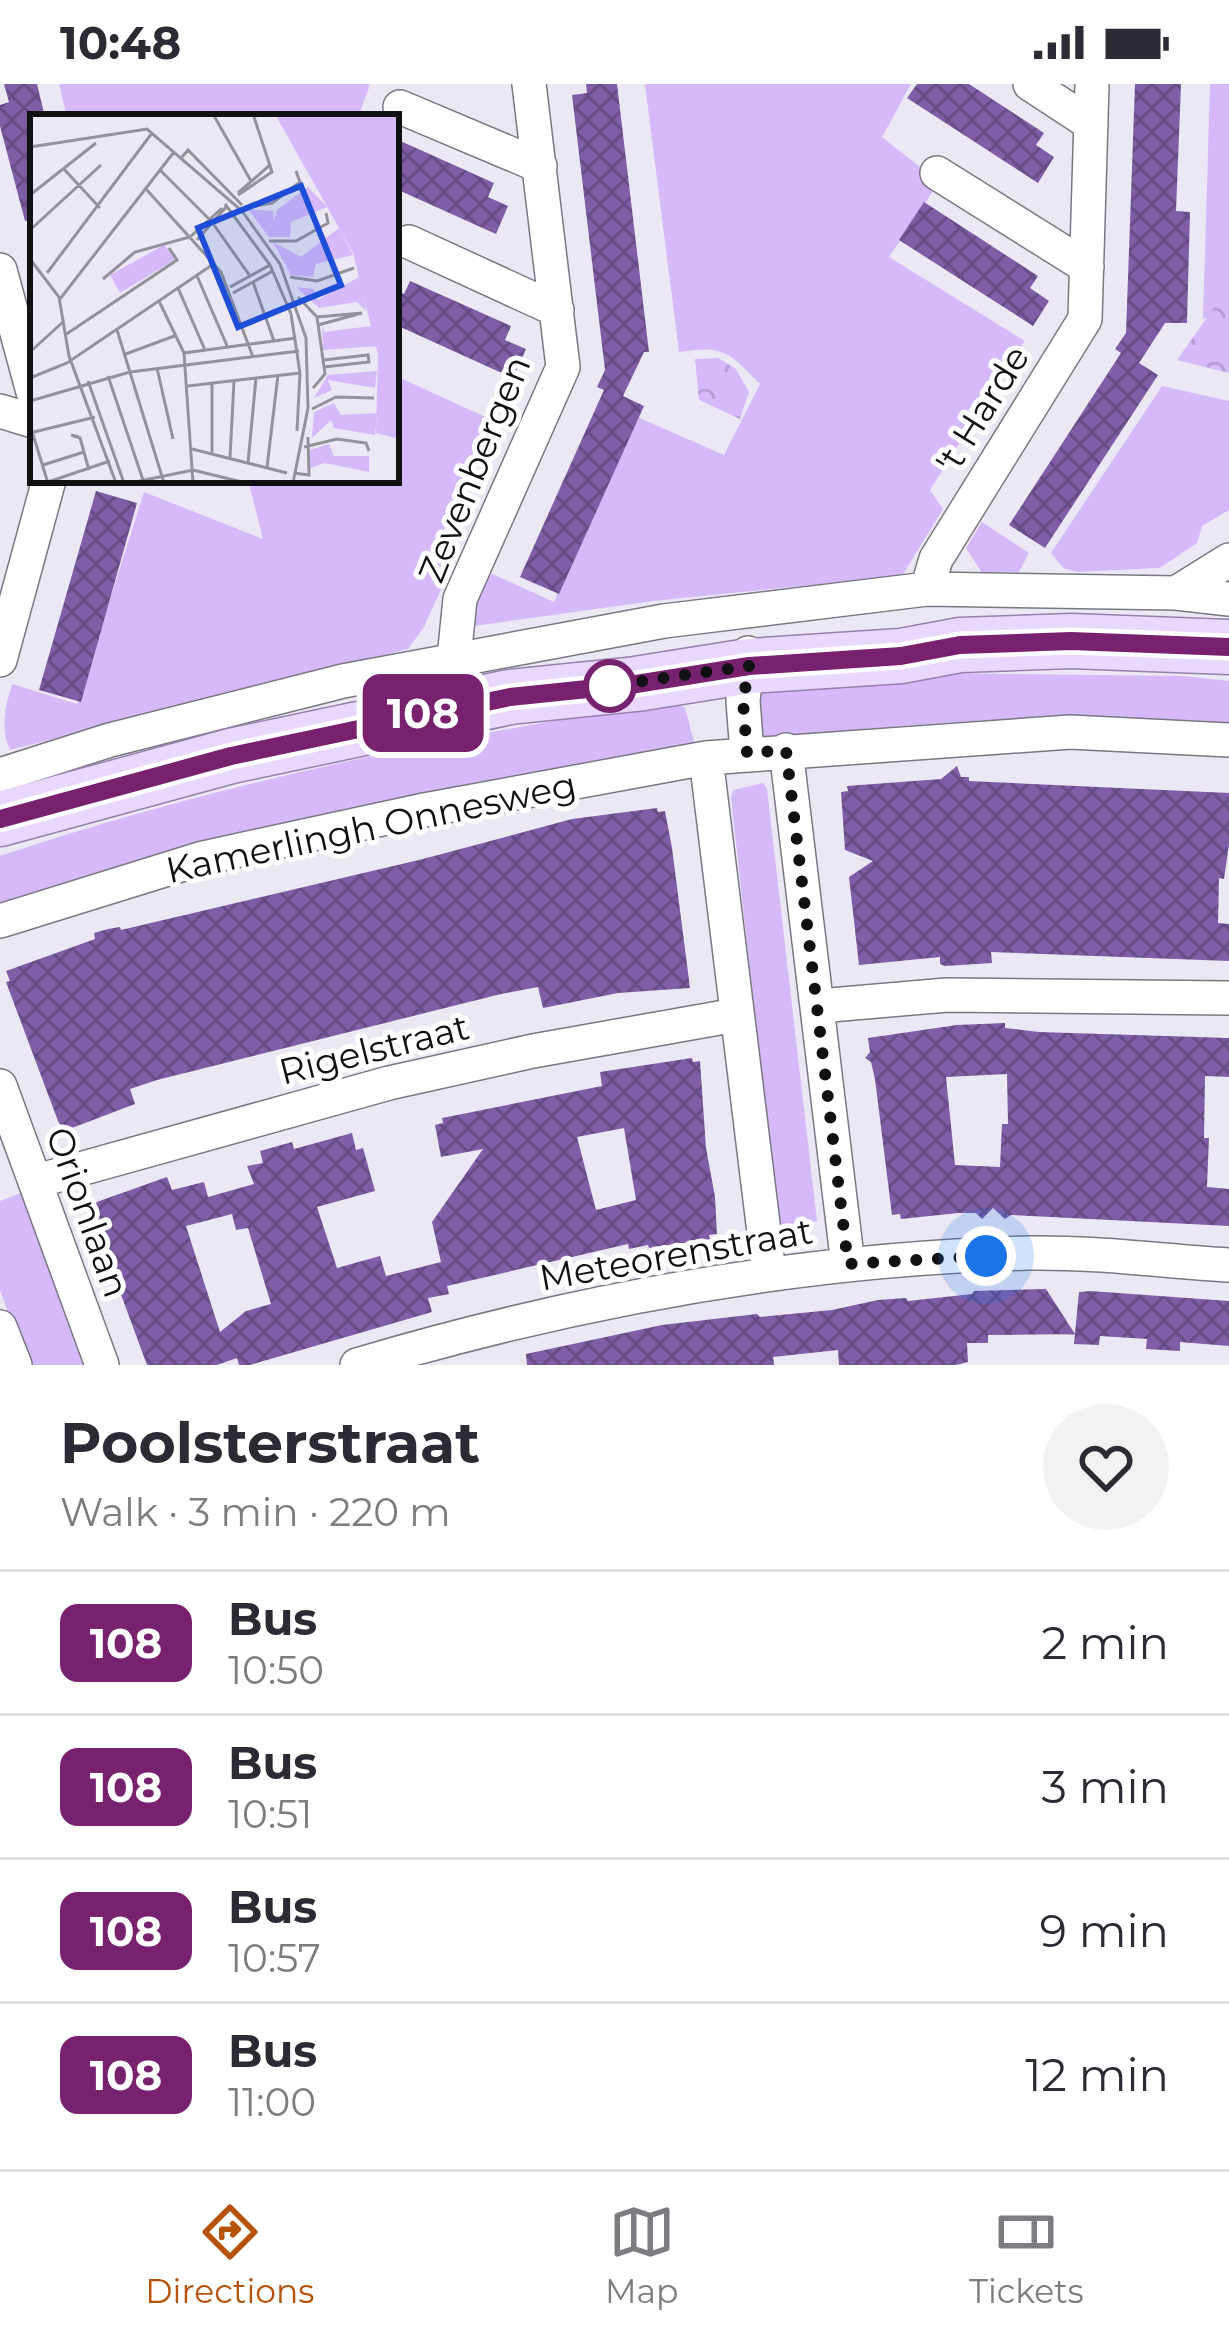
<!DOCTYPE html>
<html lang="en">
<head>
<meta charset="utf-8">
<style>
  body { margin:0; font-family:Montserrat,sans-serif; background:#f2f2f3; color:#2b2b33; height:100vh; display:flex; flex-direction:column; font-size:45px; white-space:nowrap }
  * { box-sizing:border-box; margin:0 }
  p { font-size:39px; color:#7c7c81 }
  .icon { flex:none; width:66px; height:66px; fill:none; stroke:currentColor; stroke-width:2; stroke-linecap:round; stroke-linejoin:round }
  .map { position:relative; height:1281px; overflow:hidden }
  .side { display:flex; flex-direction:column; background:#fff; flex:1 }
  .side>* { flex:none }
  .badge { padding:0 24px; border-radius:18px; font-size:42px; line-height:78px }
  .you { position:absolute; width:60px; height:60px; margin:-30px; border:9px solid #fff; border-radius:50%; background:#1a73e8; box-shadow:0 0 0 18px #1a73e833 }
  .map>.badge { position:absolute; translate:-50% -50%; box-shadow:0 0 0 6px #fff }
  .round { display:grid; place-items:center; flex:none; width:126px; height:126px; border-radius:63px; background:#f2f2f3 }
  .head { display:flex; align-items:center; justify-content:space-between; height:204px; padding:0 60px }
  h1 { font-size:57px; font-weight:700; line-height:90px }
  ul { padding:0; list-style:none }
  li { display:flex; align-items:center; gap:36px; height:144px; padding:0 60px; border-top:3px solid #e1e1e2 }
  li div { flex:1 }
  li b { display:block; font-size:45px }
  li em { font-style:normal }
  li .badge { min-width:132px; font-weight:700; text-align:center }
  .status { display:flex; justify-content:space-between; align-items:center; height:84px; padding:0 60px; background:#fff; direction:ltr }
  .status svg { height:33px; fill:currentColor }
  .tab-bar { display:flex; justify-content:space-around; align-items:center; height:168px; border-top:3px solid #e1e1e2; background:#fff; font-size:33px; color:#7c7c81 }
  .tab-bar a { display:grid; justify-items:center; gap:6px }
  .tab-bar .active { color:#b45309 }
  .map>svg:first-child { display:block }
</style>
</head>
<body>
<div class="status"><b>10:48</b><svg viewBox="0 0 49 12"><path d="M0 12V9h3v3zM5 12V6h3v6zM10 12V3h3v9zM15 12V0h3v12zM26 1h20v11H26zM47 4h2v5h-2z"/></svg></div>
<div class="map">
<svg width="1229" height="1281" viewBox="0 0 1229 1281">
  <defs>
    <pattern id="park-crowns" width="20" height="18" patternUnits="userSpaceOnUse" patternTransform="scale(3)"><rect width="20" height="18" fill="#d6b9fb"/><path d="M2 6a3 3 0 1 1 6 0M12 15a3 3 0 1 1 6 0" fill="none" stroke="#b79ed6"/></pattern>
    <pattern id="building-cross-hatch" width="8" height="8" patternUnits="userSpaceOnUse" patternTransform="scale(3)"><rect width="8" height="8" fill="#805ea7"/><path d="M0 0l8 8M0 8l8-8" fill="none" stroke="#674c87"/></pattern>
  </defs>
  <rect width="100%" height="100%" fill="#ece8f3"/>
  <!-- grass -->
  <path fill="#d6b9fb" d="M59 0H368L370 1 358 33H67Z
    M645 0H911L882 53 939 98 889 173 1025 257 966 329 974 336 930 406 943 425 902 492 653 517 474 542 472 528 488 488 554 518 635 332 724 371 760 300C728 268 725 261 679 268Z
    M1210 0H1229V226L1203 235Z
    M396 292 492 336 433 470 453 479 424 543 408 565 10 666C0 645 5 624 12 600L77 620 144 408 263 455 248 396H396Z
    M1162 302 1229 317V426L1202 442 1197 459 1160 484 1077 488 1063 484 1051 469Z
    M982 438 1029 469 1019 488 982 489 966 464Z
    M946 589 1183 592 1229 597V641C1074 623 917 641 763 654L759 607Z
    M672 617 685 624 696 665 392 716 260 749 0 827V772C222 698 442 654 672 617Z
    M763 699 767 705 817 1137 785 1144 778 1140 731 714 733 706Z
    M27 1107 91 1281H27L0 1206V1117Z"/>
  <!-- park -->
  <path fill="url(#park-crowns)" d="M1218 218H1229V289L1177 276Z
    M718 274 736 285 749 308 740 335 699 316 695 275Z"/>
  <!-- building -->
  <path fill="url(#building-cross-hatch)" fill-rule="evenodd" d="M4 0H37L45 33H33V136L25 137 0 42V21L9 18Z
    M586 0H617L649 268H644L623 312 644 322 559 510 520 493 604 306 597 303 605 286 572 11 587 9Z
    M917 0H969L1044 49 1036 61 1054 73 1038 99 907 14Z
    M1135 0H1181L1176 127 1190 128 1187 239H1165L1139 279 1158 291 1045 464 1009 441 1121 269 1115 265 1126 249Z
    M396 55 494 99 488 113 508 122 496 150 396 105Z
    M924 118 1038 192 1030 204 1049 217 1033 242 899 156Z
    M410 197 511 242 505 256 526 265 513 294 396 241V207L404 210Z
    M96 407 137 419 81 618 39 606Z
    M957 682 961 693H969V697L1229 709V760L1224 795 1219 794 1218 839 1229 840V877L991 868 992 879 945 882 940 880V873L859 881 849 793 873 777 845 766 841 708 848 707 847 702 941 695Z
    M657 724 658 728 665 727 672 764 690 904 618 909 543 924 538 903 501 910 157 996 130 1005 135 1020 64 1047 58 1037 6 898 10 897 6 887 95 855 94 849 108 845 120 843 121 846 423 775 572 735Z
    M1005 939V944L1039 948 1229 954V993L1205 992 1204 1054H1209L1207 1103 1229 1105V1142L1011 1131 1005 1135 993 1124 982 1135 976 1129H958L901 1135 900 1130 892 1131 875 995 871 978 865 974 870 968 868 954 957 941ZM1007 990 1008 1040H1002L1000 1083 955 1081 946 993Z
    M692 974 693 978 700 977 706 1064 715 1113 717 1150 709 1151 710 1155 649 1164 648 1161 629 1165 628 1160 447 1202 449 1210 428 1214 432 1228 250 1281H239L237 1274 217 1281H147L92 1132 91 1120 167 1093 172 1106 204 1098 208 1113 254 1100 247 1082 263 1079 260 1067 292 1058 294 1065 352 1049 356 1066 363 1064 375 1107 317 1123 337 1184 380 1172 386 1192 441 1178 432 1138 483 1065 441 1073 435 1041 443 1039 442 1034 602 1002 600 988ZM624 1044 636 1116 596 1126 577 1053ZM232 1130 236 1146 248 1144 271 1220 246 1227 220 1248 186 1142Z
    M1046 1205 1075 1250 988 1251V1259H967L968 1278 956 1281H839L838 1266 773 1273 774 1281H527L526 1270 662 1241 757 1230 760 1233 832 1226 878 1216 906 1214 908 1217 972 1210 974 1207Z
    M1090 1207 1229 1217V1262L1180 1258V1267L1146 1265 1147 1255 1100 1252 1099 1261 1074 1260 1079 1208Z"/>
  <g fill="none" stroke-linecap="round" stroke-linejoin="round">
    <defs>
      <path id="minor" d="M1030 0 1091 40
        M400 23 540 82
        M937 89 1087 183
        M409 158 557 226
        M0 186 33 308
        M0 327 33 337
        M927 505 936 475 1085 235 1092 0
        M1176 509 1229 476
        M454 574 460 515 563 283 529 0
        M0 576 49 396
        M786 666 848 1181
        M747 669 743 617 748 569
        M706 674 769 1189
        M0 691 110 656 343 597 664 537 927 505 1176 509 1229 515
        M0 837 203 774 419 727 706 674 1070 648 1229 656
        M819 922 947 911 1229 914
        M0 1002 102 1281
        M37 1097 389 999 533 967 736 931
        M0 1243 15 1281
        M357 1281C576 1216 800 1175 1029 1169 1095 1168 1163 1177 1229 1181"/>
      <path id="primary" d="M0 735 231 672 510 613 636 600 749 582 901 572 960 561 1071 557 1229 563"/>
    </defs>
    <!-- minor casing -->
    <use href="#minor" stroke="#7b7781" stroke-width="36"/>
    <!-- primary casing -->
    <use href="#primary" stroke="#9481ac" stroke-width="57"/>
    <!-- minor -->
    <use href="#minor" stroke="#fff" stroke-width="33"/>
    <!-- primary -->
    <use href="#primary" stroke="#e9d8fe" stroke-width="54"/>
  </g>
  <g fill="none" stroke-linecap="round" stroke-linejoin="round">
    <defs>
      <path id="line" d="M0 735 231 672 510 613 636 600 749 582 901 572 960 561 1071 557 1229 563"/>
    </defs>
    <!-- line casing -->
    <use href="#line" stroke="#fff" stroke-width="27"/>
    <!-- line -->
    <use href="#line" stroke="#77216f" stroke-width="18"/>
    <!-- walk -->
    <path stroke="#111013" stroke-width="12" stroke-dasharray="0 21.6" d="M610 602 594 604 749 582 743 617 747 669 786 666 848 1180 986 1172"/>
  </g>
  <!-- markers -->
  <circle fill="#fff" stroke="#77216f" stroke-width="6" cx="610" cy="602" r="24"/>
  <g text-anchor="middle" stroke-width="10" stroke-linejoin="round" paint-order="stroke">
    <!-- street labels -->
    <g font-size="36" fill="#111013" stroke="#fff">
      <text transform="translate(982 325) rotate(-58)" y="13">'t Harde</text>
      <text transform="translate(474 385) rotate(-68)" y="13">Zevenbergen</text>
      <text transform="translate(371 743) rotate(-12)" y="13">Kamerlingh Onnesweg</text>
      <text transform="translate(374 965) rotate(-14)" y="13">Rigelstraat</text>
      <text transform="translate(88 1128) rotate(70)" y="13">Orionlaan</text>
      <text transform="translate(676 1170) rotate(-10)" y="13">Meteorenstraat</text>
    </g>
  </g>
  <!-- overview -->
  <g transform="translate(30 30)">
    <rect width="369" height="369" fill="#ece8f3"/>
    <path d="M278 73 297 93 261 108 260 123H239L218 95 243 97 244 107 247 96ZM309 114 323 141 286 150 283 163 261 161 243 128 271 143ZM134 131 146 145 90 179 80 161ZM331 162 336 197 327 188 289 194 266 173 284 175 287 186ZM356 197 350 232 293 236 292 209 294 218 341 212 340 198ZM347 257 345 274 298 266 302 276 284 284 298 261ZM304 289 311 301 347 299 345 321 304 314 301 306 282 324 284 298ZM299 330 304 342H339V358L294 349 279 355 280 336Z" fill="#d6b9fb"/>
    <path d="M245 0H369V325L346 319 348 241 323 139Z" fill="#d6b9fb"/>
    <path fill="none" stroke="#949299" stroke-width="3" d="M183 0 221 67M0 33 117 15 212 97 250 150 276 224 278 294 263 369M152 43 158 36 212 91M33 54 70 94M130 56 179 105M116 75 191 158 223 243M208 79 241 50M0 81 66 29M208 81 242 58 223 0M195 90 240 151 261 200 270 259 267 317M215 94 242 89 270 68 266 57M184 111 220 162M0 116 71 51M167 126 196 93M239 127H266L298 109 296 99M0 145 29 183 39 242 86 369M17 159 122 19M167 162 198 234M260 163 287 167 324 154M73 165 105 138 160 123 192 94M223 168 244 227M200 173 240 151M148 174 175 236M203 179 243 157M268 183 287 203 295 260 283 274M30 185 144 38M129 187 154 239 163 369M287 203 332 199M288 211 332 199M87 216 134 369M35 221 147 146 139 134M0 238 34 207M154 239 266 224M93 241 147 221M294 246 338 241 339 248 294 253M127 254 143 325M78 262 114 369M0 264 37 249 185 149M58 267 94 369M182 270V339M158 272 270 259M0 287 100 258 269 237M282 295 306 283 344 284M0 311 18 369M0 319 65 303M49 323 41 321 50 324 59 356M274 333 307 325 336 329 339 337M162 335 257 359M200 344 204 267M218 349 226 264M13 351 54 338M237 353 248 261M264 359 279 361 278 323M18 368 80 347M100 369 163 356 216 369"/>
    <path fill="#1d4ed8" fill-opacity="0.15" stroke="#1d4ed8" stroke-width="6" d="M271 72 311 171 208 213 168 114Z"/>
    <rect width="369" height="369" fill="none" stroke="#111013" stroke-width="6"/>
  </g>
</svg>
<div class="you" style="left:986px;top:1172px"></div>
<b class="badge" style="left:423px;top:629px;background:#77216f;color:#fff">108</b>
</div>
<section class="side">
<div class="head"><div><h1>Poolsterstraat</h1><p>Walk · 3 min · 220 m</p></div><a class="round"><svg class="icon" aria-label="heart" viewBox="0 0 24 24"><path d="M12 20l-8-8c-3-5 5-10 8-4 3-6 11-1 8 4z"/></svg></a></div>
<ul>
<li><span class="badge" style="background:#77216f;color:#fff">108</span><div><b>Bus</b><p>10:50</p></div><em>2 min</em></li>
<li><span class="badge" style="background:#77216f;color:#fff">108</span><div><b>Bus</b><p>10:51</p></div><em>3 min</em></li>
<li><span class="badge" style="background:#77216f;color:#fff">108</span><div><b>Bus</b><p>10:57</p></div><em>9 min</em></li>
<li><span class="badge" style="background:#77216f;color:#fff">108</span><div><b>Bus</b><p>11:00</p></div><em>12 min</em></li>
</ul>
</section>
<nav class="tab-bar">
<a class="active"><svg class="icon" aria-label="directions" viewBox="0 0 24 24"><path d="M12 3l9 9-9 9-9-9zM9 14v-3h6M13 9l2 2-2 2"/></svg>Directions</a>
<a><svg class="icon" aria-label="map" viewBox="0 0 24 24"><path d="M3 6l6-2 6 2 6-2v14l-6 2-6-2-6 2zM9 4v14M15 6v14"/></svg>Map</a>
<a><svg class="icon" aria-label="tickets" viewBox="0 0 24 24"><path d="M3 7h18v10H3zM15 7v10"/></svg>Tickets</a>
</nav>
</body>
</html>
